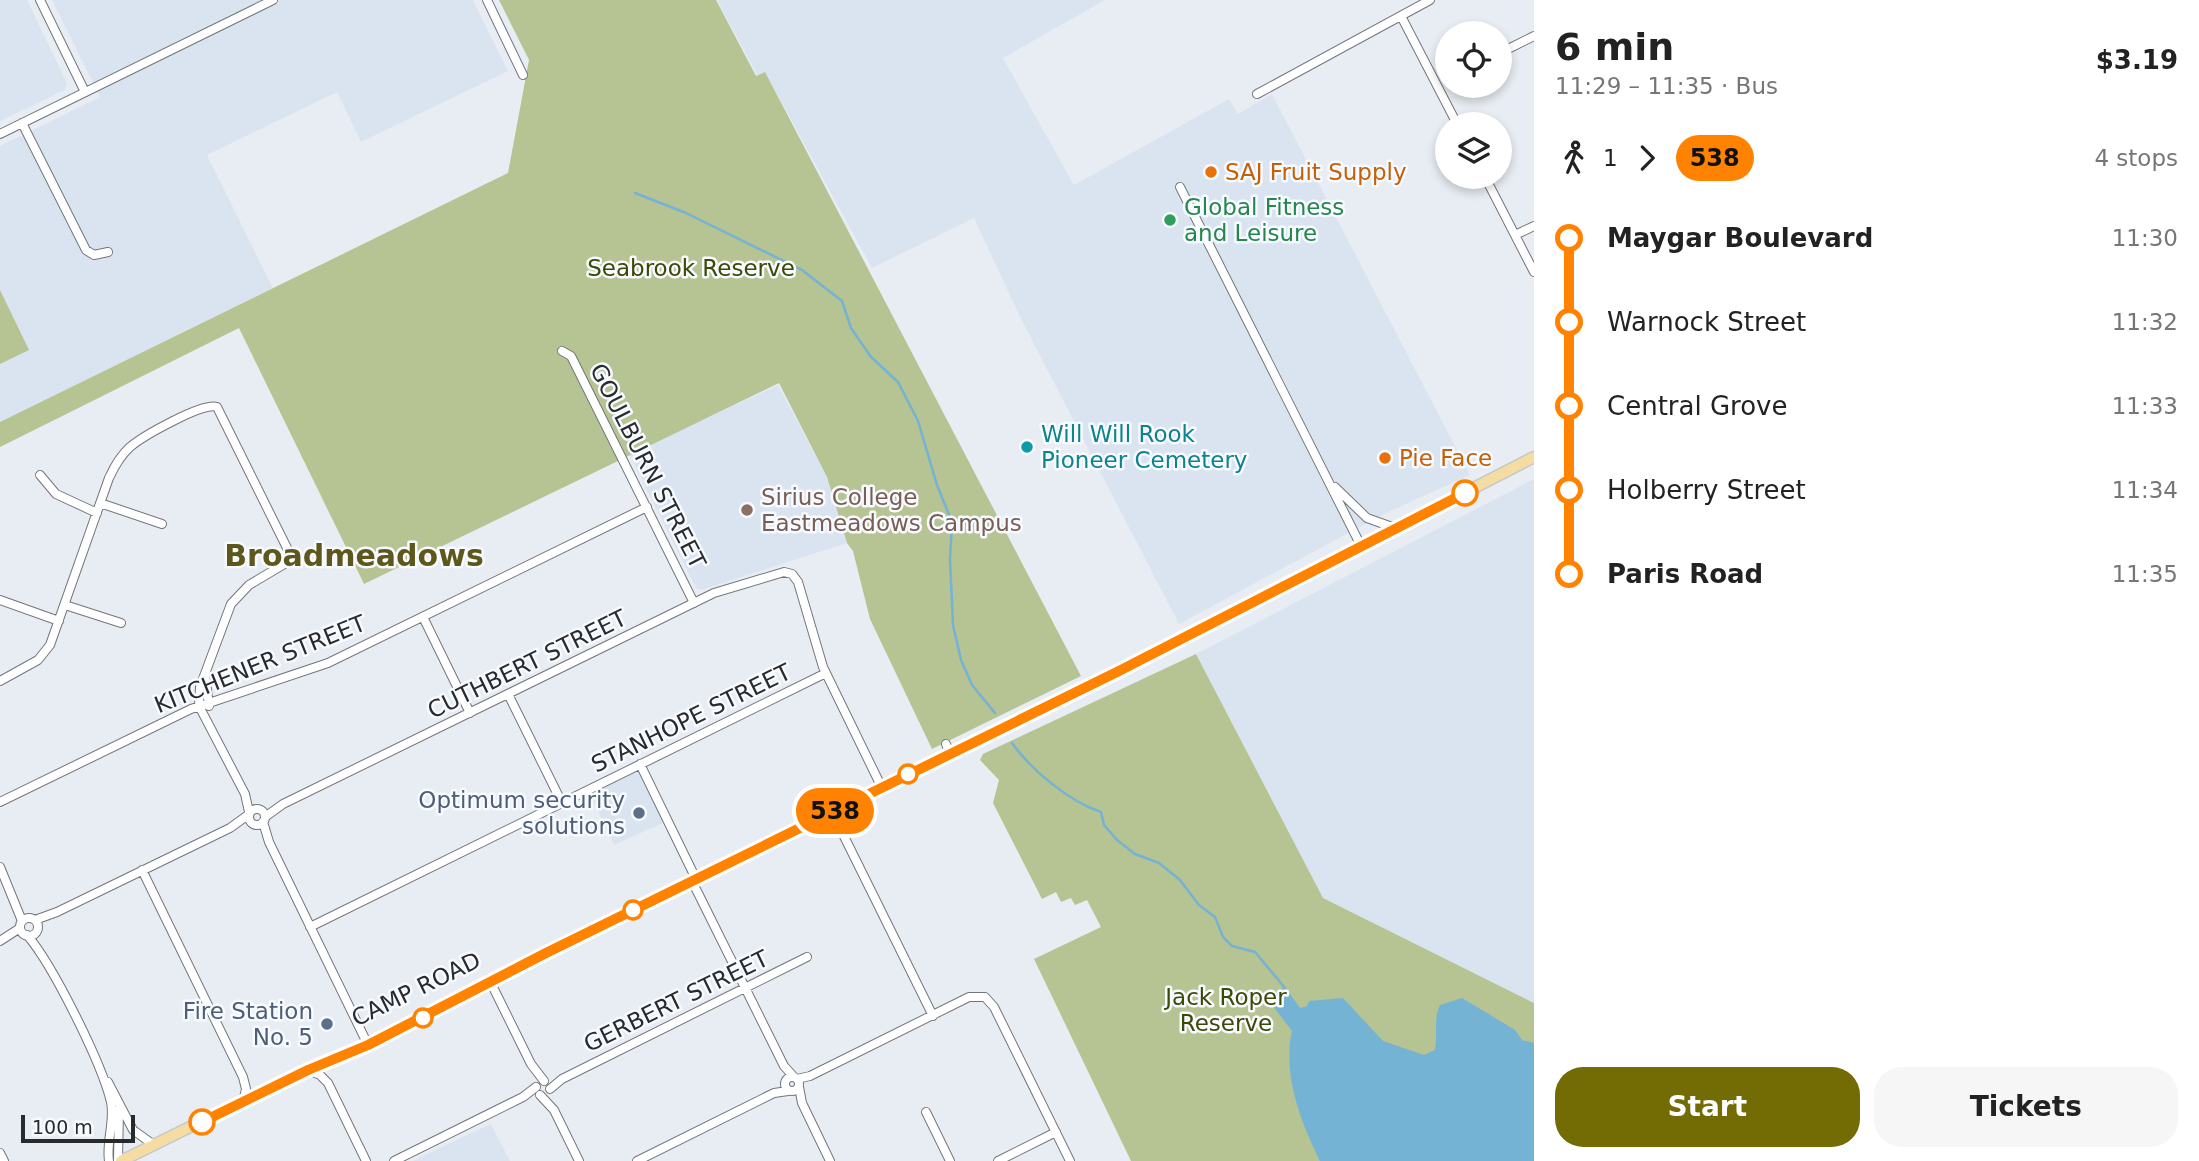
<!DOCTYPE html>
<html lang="en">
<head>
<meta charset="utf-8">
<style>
  body { margin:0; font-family:"DejaVu Sans",sans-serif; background:#f6f6f6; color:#222; height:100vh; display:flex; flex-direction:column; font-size:26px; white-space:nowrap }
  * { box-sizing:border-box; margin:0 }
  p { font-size:23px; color:#767676 }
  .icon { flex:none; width:38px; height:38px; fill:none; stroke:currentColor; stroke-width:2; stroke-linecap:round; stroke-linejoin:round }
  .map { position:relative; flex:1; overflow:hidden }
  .side { display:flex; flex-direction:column; background:#fff; width:665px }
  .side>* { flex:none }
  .badge { padding:0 14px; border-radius:23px; font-size:24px; line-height:46px }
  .controls { position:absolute; left:1435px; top:21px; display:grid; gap:14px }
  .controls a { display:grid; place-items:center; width:77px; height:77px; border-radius:50%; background:#fff; box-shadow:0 4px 10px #0003; font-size:35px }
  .scale { position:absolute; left:21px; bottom:18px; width:114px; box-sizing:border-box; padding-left:7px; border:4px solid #292a2d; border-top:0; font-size:19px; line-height:24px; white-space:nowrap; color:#292a2d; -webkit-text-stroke:5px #f7fafe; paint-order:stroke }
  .map>.badge { position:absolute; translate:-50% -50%; box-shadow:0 0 0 4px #fff }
  .legs { display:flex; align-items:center; gap:10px; height:77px; padding:0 21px; font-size:23px }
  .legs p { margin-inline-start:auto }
  .overview { display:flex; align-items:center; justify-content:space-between; height:119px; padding:0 21px }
  h1 { font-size:38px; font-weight:600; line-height:52px }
  .button { display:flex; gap:14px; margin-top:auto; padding:14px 21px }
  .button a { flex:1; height:80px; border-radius:28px; background:#736b04; color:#fff; font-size:28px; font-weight:600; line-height:80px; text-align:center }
  .button a+a { background:#f6f6f6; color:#222 }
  ul { padding:0 21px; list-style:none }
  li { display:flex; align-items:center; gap:24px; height:84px; font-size:26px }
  li i { display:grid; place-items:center; width:10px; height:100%; margin:0 9px; background:currentColor }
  li i::after { content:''; width:18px; height:18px; margin:-9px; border:5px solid; border-radius:50%; background:#fff }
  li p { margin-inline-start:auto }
  li:first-child i { background:linear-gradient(#0000 50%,currentColor 0) }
  li:last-child i { background:linear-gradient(currentColor 50%,#0000 0) }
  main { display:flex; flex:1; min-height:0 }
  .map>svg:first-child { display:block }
</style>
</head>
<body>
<main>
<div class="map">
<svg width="1534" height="1161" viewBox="0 0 1534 1161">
  <rect width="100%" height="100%" fill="#e8edf3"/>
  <!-- built -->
  <path fill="#dae4f1" d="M0 0H27L67 83 65 90 0 121Z
    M52 0H473L508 71 361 142 337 92 207 155 273 288 0 422V146L100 97Z
    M717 0H1105L1003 58 1074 185 1229 99 1238 114 1272 94 1470 475 1384 514 1179 624 1021 319 974 218 872 268 765 72 757 75Z
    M778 385 827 477 847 543 701 590 696 588 629 454Z
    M1534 479V1003L1323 898 1196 654Z
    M640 764 667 821 614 845 588 790Z
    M491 1124 510 1161H413L460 1138Z"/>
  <!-- green -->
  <path fill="#b6c392" d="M499 0H716L756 76 765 72 1081 676 932 749 870 619 853 551 847 543 827 477 779 383 364 584 239 328 0 447V422L508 173 529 60Z
    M0 290 29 350 0 364Z
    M1196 654 1323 898 1534 1003V1161H1131L1034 959 1101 927 1087 900 1075 905 1071 898 1061 902 1056 892 1042 899 993 803 999 780 980 760 983 754Z"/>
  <!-- water -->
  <path fill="#75b3d4" d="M1285 987 1300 1008 1307 1006 1309 1001 1343 998 1383 1041 1424 1055 1435 1050C1438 1033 1433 1020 1440 1005L1462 998 1515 1030 1522 1040 1534 1043V1161H1320C1301 1123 1282 1074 1292 1031L1270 1002V995Z"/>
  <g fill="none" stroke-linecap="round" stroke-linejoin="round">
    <!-- stream -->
    <path stroke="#75b3d4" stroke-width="2.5" d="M635 193 686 213 802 270 842 301 851 328 871 357 898 382 918 421 937 485 952 522 950 559 953 625 961 660 972 685 995 713
      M1012 743C1031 770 1070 802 1101 812L1104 825 1117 840 1135 854 1159 863 1180 880 1199 905 1215 917 1223 937 1232 946 1255 952 1285 988"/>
    <defs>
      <path id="minor" d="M40 0 85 92
        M487 0 523 75
        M1401 16 1457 124
        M1500 53 1534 36
        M1257 94 1430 0
        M22 123 86 250 94 255 108 252
        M0 134 273 0
        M1485 177 1534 272
        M1180 187 1361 546
        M1515 235 1534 226
        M562 351 571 356 694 603
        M40 475 56 494 97 513
        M1335 487 1367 518 1395 528
        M100 503 162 524
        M0 600 59 621
        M65 605 121 623
        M423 617 470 713
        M205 674 209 706
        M0 681 38 660 50 645 109 478C114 467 120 456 130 447 143 436 203 402 217 407L290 554 286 563 249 585 231 604 200 687 199 706 245 794 249 812
        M508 694 562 803
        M946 744 950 754
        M640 764 696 879
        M0 802 191 709 328 663 647 507
        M249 817a8 8 0 1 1 16 0a8 8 0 1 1-16 0Z
        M832 812 933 1016
        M265 817 283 804 714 593 784 572 792 574 798 582 823 667 882 788
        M263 822 269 842 368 1045
        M0 867 22 921
        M142 870 243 1077 246 1089 243 1102
        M692 881 784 1066 794 1077
        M20 927a9 9 0 1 1 18 0a9 9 0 1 1-18 0Z
        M35 920 57 912 230 828 248 815
        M310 927 826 673
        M27 935C53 965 102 1064 111 1102 115 1121 106 1142 109 1161
        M0 941 20 928
        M489 979 531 1064 544 1081
        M308 1070 320 1075 328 1083 366 1161
        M785 1084a7 7 0 1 1 14 0a7 7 0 1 1-14 0Z
        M797 1079 810 1076 969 997H985L994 1007 1070 1161
        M108 1082 133 1130 154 1145
        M799 1087 802 1103 830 1161
        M550 1089 562 1079 807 957
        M540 1095 554 1110 579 1161
        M926 1112 950 1161
        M0 1153 4 1161
        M118 1161 119 1109
        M394 1161 523 1097 536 1087
        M637 1161 774 1093 788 1091
        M998 1161 1056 1132"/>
      <path id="major" d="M308 1070 368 1045 546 953 1119 671 1534 457
        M121 1161 314 1066"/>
    </defs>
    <!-- minor casing -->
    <use href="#minor" stroke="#72767c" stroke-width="10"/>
    <!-- major casing -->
    <use href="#major" stroke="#c7c8c8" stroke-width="13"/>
    <!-- minor -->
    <use href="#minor" stroke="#fff" stroke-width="8"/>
    <!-- major -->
    <use href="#major" stroke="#f4dca3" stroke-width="10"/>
  </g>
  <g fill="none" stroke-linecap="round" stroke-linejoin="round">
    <defs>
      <path id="line-1" d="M202 1122 308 1070 368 1045 546 953 1119 671 1465 493"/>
    </defs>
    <!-- line-1 casing -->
    <use href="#line-1" stroke="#fff" stroke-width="16"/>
    <!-- line-1 -->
    <use href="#line-1" stroke="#ff8200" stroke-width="10"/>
  </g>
  <!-- markers -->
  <g fill="#e8710a" stroke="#f7fafe" stroke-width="2.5">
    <circle cx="1211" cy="172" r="7"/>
    <circle cx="1385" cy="458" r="7"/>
  </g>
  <circle fill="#2e9e5b" stroke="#f7fafe" stroke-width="2.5" cx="1170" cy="220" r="7"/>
  <circle fill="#0f9aa8" stroke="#f7fafe" stroke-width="2.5" cx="1027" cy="447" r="7"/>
  <g fill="#fff" stroke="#ff8200" stroke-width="3.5">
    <circle cx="1465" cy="493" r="12"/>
    <circle cx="908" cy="774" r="9"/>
    <circle cx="633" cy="910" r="9"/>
    <circle cx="423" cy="1018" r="9"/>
    <circle cx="202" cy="1122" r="12"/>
  </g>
  <circle fill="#8d6e63" stroke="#f7fafe" stroke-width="2.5" cx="747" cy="510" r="7"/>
  <g fill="#5c6f8a" stroke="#f7fafe" stroke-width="2.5">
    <circle cx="639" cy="813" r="7"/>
    <circle cx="327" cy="1024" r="7"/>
  </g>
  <g text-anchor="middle" stroke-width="5" stroke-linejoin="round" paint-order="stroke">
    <!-- food labels -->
    <g font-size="23" fill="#c56008" stroke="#f7fafe" text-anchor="start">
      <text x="1225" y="180">SAJ Fruit Supply</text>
      <text x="1399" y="466">Pie Face</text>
    </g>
    <!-- leisure labels -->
    <g font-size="23" fill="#27864d" stroke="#f7fafe" text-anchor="start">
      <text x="1184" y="215">Global Fitness<tspan x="1184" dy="26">and Leisure</tspan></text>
    </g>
    <!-- park labels -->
    <g font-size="23" fill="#3c4904" stroke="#f7fafe">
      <text x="691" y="276">Seabrook Reserve</text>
      <text x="1226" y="1005">Jack Roper<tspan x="1226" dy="26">Reserve</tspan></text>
    </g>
    <!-- culture labels -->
    <g font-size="23" fill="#0d838f" stroke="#f7fafe" text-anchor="start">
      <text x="1041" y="442">Will Will Rook<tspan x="1041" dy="26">Pioneer Cemetery</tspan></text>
    </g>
    <!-- street labels -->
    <g font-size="23" fill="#292a2d" stroke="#f7fafe">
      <text transform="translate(648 466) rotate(63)" y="8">GOULBURN STREET</text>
      <text transform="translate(260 664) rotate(-22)" y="8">KITCHENER STREET</text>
      <text transform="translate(527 664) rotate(-26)" y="8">CUTHBERT STREET</text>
      <text transform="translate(691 718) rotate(-26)" y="8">STANHOPE STREET</text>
      <text transform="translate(416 989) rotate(-26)" y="8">CAMP ROAD</text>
      <text transform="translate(676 1001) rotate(-26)" y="8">GERBERT STREET</text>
    </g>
    <!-- education labels -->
    <g font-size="23" fill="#785e54" stroke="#f7fafe" text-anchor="start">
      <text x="761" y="505">Sirius College<tspan x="761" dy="26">Eastmeadows Campus</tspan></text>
    </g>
    <!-- service labels -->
    <g font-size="23" fill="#4e5e75" stroke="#f7fafe" text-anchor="end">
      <text x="625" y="808">Optimum security<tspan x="625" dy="26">solutions</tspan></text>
      <text x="313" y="1019">Fire Station<tspan x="313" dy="26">No. 5</tspan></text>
    </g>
    <!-- district labels -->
    <g font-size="30" font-weight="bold" fill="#5d571b" stroke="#f7fafe">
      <text x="354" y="566">Broadmeadows</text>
    </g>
  </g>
</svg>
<div class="controls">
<a><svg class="icon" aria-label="locate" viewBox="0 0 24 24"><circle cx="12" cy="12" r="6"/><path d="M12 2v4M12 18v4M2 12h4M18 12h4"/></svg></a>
<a><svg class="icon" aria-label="layers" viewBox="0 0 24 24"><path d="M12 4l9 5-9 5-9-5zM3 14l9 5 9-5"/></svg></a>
</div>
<div class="scale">100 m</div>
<b class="badge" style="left:835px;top:811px;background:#ff8200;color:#111">538</b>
</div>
<section class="side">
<div class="overview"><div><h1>6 min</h1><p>11:29 – 11:35 · Bus</p></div><b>$3.19</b></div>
<div class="legs"><svg class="icon" aria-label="walk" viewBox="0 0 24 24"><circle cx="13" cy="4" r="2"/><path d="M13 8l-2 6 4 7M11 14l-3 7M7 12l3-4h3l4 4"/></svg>1<svg class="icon" aria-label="forward" viewBox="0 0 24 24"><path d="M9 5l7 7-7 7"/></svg><b class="badge" style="background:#ff8200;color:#111">538</b><p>4 stops</p></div>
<ul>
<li><i style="color:#ff8200"></i><b>Maygar Boulevard</b><p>11:30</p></li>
<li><i style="color:#ff8200"></i><span>Warnock Street</span><p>11:32</p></li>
<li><i style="color:#ff8200"></i><span>Central Grove</span><p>11:33</p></li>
<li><i style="color:#ff8200"></i><span>Holberry Street</span><p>11:34</p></li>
<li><i style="color:#ff8200"></i><b>Paris Road</b><p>11:35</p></li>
</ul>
<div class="button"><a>Start</a><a>Tickets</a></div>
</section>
</main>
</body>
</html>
